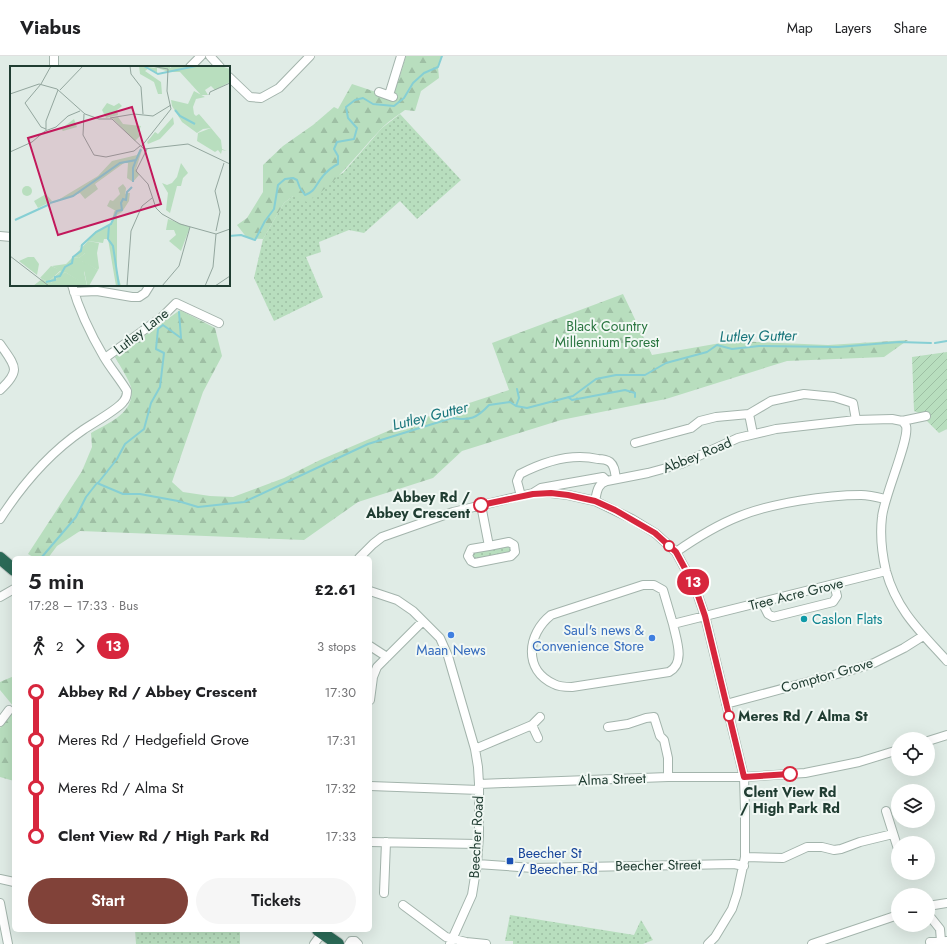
<!DOCTYPE html>
<html lang="en">
<head>
<meta charset="utf-8">
<style>
  body { margin:0; font-family:Jost,sans-serif; background:#f6f6f6; color:#202124; height:100vh; display:flex; flex-direction:column; font-size:15px; white-space:nowrap }
  * { box-sizing:border-box; margin:0 }
  p { font-size:13px; color:#757577 }
  .icon { flex:none; width:22px; height:22px; fill:none; stroke:currentColor; stroke-width:2; stroke-linecap:round; stroke-linejoin:round }
  .map { position:relative; flex:1; overflow:hidden }
  .drawer { position:absolute; left:12px; top:500px; width:360px; height:376px; display:flex; flex-direction:column; background:#fff; border-radius:6px; box-shadow:0 4px 16px #0002 }
  .drawer>* { flex:none }
  .badge { padding:0 8px; border-radius:13px; font-size:14px; line-height:26px }
  .buttons { position:absolute; left:891px; top:676px; display:grid; gap:8px }
  .buttons a { display:grid; place-items:center; width:44px; height:44px; border-radius:50%; background:#fff; box-shadow:0 4px 16px #0002; font-size:20px }
  .map>.badge { position:absolute; translate:-50% -50%; box-shadow:0 0 0 2px #fff }
  .legs { display:flex; align-items:center; gap:6px; height:44px; padding:0 16px; font-size:13px }
  .legs p { margin-inline-start:auto }
  .overview { display:flex; align-items:center; justify-content:space-between; height:68px; padding:0 16px }
  h1 { font-size:22px; font-weight:600; line-height:30px }
  .action { display:flex; gap:8px; margin-top:auto; padding:8px 16px }
  .action a { flex:1; height:46px; border-radius:24px; background:#814239; color:#fff; font-size:16px; font-weight:600; line-height:46px; text-align:center }
  .action a+a { background:#f6f6f6; color:#202124 }
  ul { padding:0 16px; list-style:none }
  li { display:flex; align-items:center; gap:14px; height:48px; font-size:15px }
  li i { display:grid; place-items:center; width:6px; height:100%; margin:0 5px; background:currentColor }
  li i::after { content:''; width:10px; height:10px; margin:-5px; border:3px solid; border-radius:50%; background:#fff }
  li p { margin-inline-start:auto }
  li:first-child i { background:linear-gradient(#0000 50%,currentColor 0) }
  li:last-child i { background:linear-gradient(currentColor 50%,#0000 0) }
  header { display:flex; align-items:center; gap:24px; box-sizing:border-box; height:56px; padding:0 20px; background:#fff; border-bottom:1px solid #e0e0e0 }
  header strong { font-size:19px }
  nav { display:flex; gap:22px; margin-inline-start:auto; font-size:14px }
  .map>svg:first-child { display:block }
</style>
</head>
<body>
<header>
<strong>Viabus</strong>
<nav><a>Map</a><a>Layers</a><a>Share</a></nav>
</header>
<div class="map">
<svg width="947" height="888" viewBox="0 0 947 888">
  <defs>
    <pattern id="grass-dots" width="8" height="8" patternUnits="userSpaceOnUse"><rect width="8" height="8" fill="#b8debe"/><path d="M2 2h.1M6 6h.1" fill="none" stroke="#9ebfa4" stroke-width="1.8" stroke-linecap="round"/></pattern>
    <pattern id="forest-firs" width="22" height="20" patternUnits="userSpaceOnUse"><rect width="22" height="20" fill="#b8debe"/><path d="M5 1l3.5 6h-7zM16 11l3.5 6h-7z" fill="#9ebfa4"/></pattern>
    <pattern id="garden-furrows" width="10" height="10" patternUnits="userSpaceOnUse"><rect width="10" height="10" fill="#b8debe"/><path d="M-1 1l2-2M0 10L10 0M9 11l2-2" fill="none" stroke="#9ebfa4"/></pattern>
  </defs>
  <rect width="100%" height="100%" fill="#e0ece6"/>
  <!-- grass -->
  <path fill="url(#grass-dots)" d="M400 58 461 124 417 163 400 145 364 177 349 174 319 186 321 196 306 201 323 241 274 265 254 222 263 183 284 147 293 140 343 117 382 72Z
    M508 490H511L512 494 509 497 475 504 473 502V497Z
    M510 859 634 879 641 864 653 884 643 888H513V885H505Z
    M135 874H240V888H136Z"/>
  <!-- forest -->
  <path fill="url(#forest-firs)" d="M406 0H442L438 11 439 22 421 35 415 55 405 54C397 60 387 66 381 73 356 99 337 127 307 146L293 140 284 147 263 183 247 182 237 169 247 162 263 136V109L283 90 313 69 334 51 338 53 352 28 391 41 399 23Z
    M623 238 652 299 732 285 828 289 908 284 884 301 787 305 666 343 561 364 462 395 433 422 358 446 304 484 80 475 57 490 48 502H35L28 498 82 415 92 391 91 377C108 367 136 357 131 331 129 324 119 308 115 301L180 254 215 272 222 300 203 336 172 426 183 436 210 440 233 441 284 422 320 404 402 369 509 334 492 287Z
    M14 620V651L0 634V626Z
    M14 653V725L0 721V672Z"/>
  <!-- garden -->
  <path fill="url(#garden-furrows)" d="M947 296V373L939 377 926 364V360L914 355 912 301Z"/>
  <g fill="none" stroke-linecap="round" stroke-linejoin="round">
    <!-- stream -->
    <path stroke="#86cfd4" stroke-width="2" d="M229 180 241 179 255 184 265 165 274 153 278 129 285 123 293 122 297 124 300 132 305 139C316 135 315 129 323 120 327 115 332 111 338 108V100L334 93 337 86 354 83 357 72 348 62 346 51 355 44 363 42 373 48 394 50 404 42 413 27 424 17 438 11 442 0
      M935 287 947 285
      M568 341 572 344 625 334 635 337V341
      M516 350 519 342 517 333
      M98 427 117 403 125 388 144 373 151 347 160 331 164 297 156 293 158 273 163 269 181 282 179 256
      M41 502 76 461 86 441 97 427 123 438H140L178 445 198 451 244 446 368 388 452 362C470 365 477 362 489 349L510 346 516 350 527 352 573 340 596 323 616 319H645L666 307 707 296 717 289 732 293 759 290 838 291 899 286 931 287"/>
    <defs>
      <path id="minor" d="M54 0V11
        M210 0 220 11
        M190 11 201 0
        M229 21 250 41 261 42 279 32 310 0
        M379 36 393 41
        M389 39 401 0
        M0 180 11 181
        M74 236 97 235 132 241H139L145 237 150 229
        M0 288C15 310 22 314 0 334
        M105 302 162 261 176 247 219 267
        M902 365C903 366 905 368 906 370 910 383 884 440 882 461 880 478 882 498 886 515 897 555 921 576 947 605
        M753 378 749 358 771 345 804 338 834 341 853 347 856 364
        M635 387 691 372 700 365 716 361 749 358
        M534 437H551L568 439 595 445 632 463 655 477 676 496 695 531 705 560 744 721 745 754V801L737 838 732 853 715 881 708 888
        M521 440 517 425 520 418C543 406 572 397 598 403 602 403 607 404 610 406 615 410 615 417 616 423
        M595 445C597 436 597 428 607 425
        M481 449 489 490 509 486 514 489 515 496 511 500 475 507 471 505 468 500 471 493 489 490
        M0 463C22 429 49 397 83 374 93 367 117 354 123 346 126 343 127 339 127 335 120 323 111 313 104 301 91 279 79 254 72 229
        M676 496C696 482 717 469 740 460 772 447 827 439 861 439 869 439 877 441 885 443
        M359 502 373 488 382 481 453 456 533 437 541 432 603 421 607 425 648 417 681 408 738 382 776 373 856 364 892 363 902 365 926 360
        M370 535 397 544 413 555 440 582 448 600 475 693 478 711 479 728V780L477 808 472 839 450 888
        M0 541 14 533
        M762 546 768 558 773 561 833 546 837 540 834 528
        M673 568 663 534 654 529H643L551 559C527 578 523 614 554 628 559 631 566 631 572 631L669 616C686 607 676 583 673 568L886 515
        M370 590 387 601
        M370 644 373 621 377 611 423 565
        M726 648 852 614 874 607 904 592 923 580
        M0 666 9 654
        M608 671 628 668 646 662 654 661 660 680 664 684 668 702V721
        M538 682 532 669 540 661
        M928 685 947 679
        M475 693 532 669
        M479 728 668 721H744L805 717 859 706 898 694
        M370 730 479 734
        M886 755 898 793
        M370 786 478 788
        M745 801 783 802 807 791H822L834 794 841 793 860 786 893 778
        M477 808 533 812 734 808 744 810
        M0 823 14 826
        M384 837 386 786
        M0 847 8 888
        M403 849 446 881 466 886 486 888
        M928 850 947 847
        M928 858 940 873 941 885
        M930 886 947 885
        M314 888 322 877
        M349 888 351 885H355L358 888
        M812 888 898 859"/>
      <path id="highway" d="M0 502 14 514
        M318 874 338 888"/>
    </defs>
    <!-- minor casing -->
    <use href="#minor" stroke="#a3b4ac" stroke-width="10"/>
    <!-- highway casing -->
    <use href="#highway" stroke="#c1c9c6" stroke-width="14"/>
    <!-- minor -->
    <use href="#minor" stroke="#fff" stroke-width="8"/>
    <!-- highway -->
    <use href="#highway" stroke="#2b6a57" stroke-width="12"/>
  </g>
  <g fill="none" stroke-linecap="round" stroke-linejoin="round">
    <defs>
      <path id="line-1" d="M481 449 533 438 551 437 568 439 595 445 615 454 655 477 676 496 695 531 705 560 744 721 790 718"/>
    </defs>
    <!-- line-1 casing -->
    <use href="#line-1" stroke="#fff" stroke-width="9"/>
    <!-- line-1 -->
    <use href="#line-1" stroke="#d7263d" stroke-width="6"/>
  </g>
  <!-- markers -->
  <g fill="#fff" stroke="#d7263d" stroke-width="2">
    <circle cx="481" cy="449" r="7"/>
    <circle cx="669" cy="490" r="5"/>
    <circle cx="729" cy="660" r="5"/>
    <circle cx="790" cy="718" r="7"/>
  </g>
  <circle fill="#0f9aa8" stroke="#f1f8f4" stroke-width="1.5" cx="804" cy="563" r="4"/>
  <g fill="#3f7fe0" stroke="#f1f8f4" stroke-width="1.5">
    <circle cx="451" cy="579" r="4"/>
    <circle cx="652" cy="582" r="4"/>
  </g>
  <rect fill="#1a4fb4" stroke="#f1f8f4" stroke-width="1.5" x="506" y="801" width="8" height="8" rx="2"/>
  <g text-anchor="middle" stroke-width="4" stroke-linejoin="round" paint-order="stroke">
    <!-- park labels -->
    <g font-size="14" fill="#29753f" stroke="#f1f8f4">
      <text x="607" y="275">Black Country<tspan x="607" dy="16">Millennium Forest</tspan></text>
    </g>
    <!-- street labels -->
    <g font-size="14" fill="#203d32" stroke="#f1f8f4">
      <text transform="translate(141 275) rotate(-38)" y="5">Lutley Lane</text>
      <text transform="translate(697 399) rotate(-22)" y="5">Abbey Road</text>
      <text transform="translate(796 538) rotate(-14)" y="5">Tree Acre Grove</text>
      <text transform="translate(827 619) rotate(-16)" y="5">Compton Grove</text>
      <text transform="translate(612 723) rotate(-2)" y="5">Alma Street</text>
      <text transform="translate(476 781) rotate(-87)" y="5">Beecher Road</text>
      <text transform="translate(658 809) rotate(-1)" y="5">Beecher Street</text>
    </g>
    <!-- stop labels -->
    <g font-size="14" font-weight="bold" fill="#203d32" stroke="#f1f8f4" text-anchor="end">
      <text x="470" y="446">Abbey Rd /<tspan x="470" dy="16">Abbey Crescent</tspan></text>
      <text x="738" y="665" text-anchor="start">Meres Rd / Alma St</text>
      <text x="790" y="741" text-anchor="middle">Clent View Rd<tspan x="790" dy="16">/ High Park Rd</tspan></text>
    </g>
    <!-- culture labels -->
    <g font-size="14" fill="#0d838f" stroke="#f1f8f4" text-anchor="start">
      <text x="812" y="568">Caslon Flats</text>
    </g>
    <!-- shop labels -->
    <g font-size="14" fill="#366cbe" stroke="#f1f8f4" text-anchor="end">
      <text x="644" y="579">Saul's news &amp;<tspan x="644" dy="16">Convenience Store</tspan></text>
      <text x="451" y="599" text-anchor="middle">Maan News</text>
    </g>
    <!-- transit labels -->
    <g font-size="14" fill="#164399" stroke="#f1f8f4" text-anchor="start">
      <text x="518" y="802">Beecher St<tspan x="518" dy="16">/ Beecher Rd</tspan></text>
    </g>
    <!-- water labels -->
    <g font-size="15" font-style="italic" fill="#18757b" stroke="#f1f8f4">
      <text transform="translate(758 280) rotate(-1)" y="5">Lutley Gutter</text>
      <text transform="translate(430 360) rotate(-14)" y="5">Lutley Gutter</text>
    </g>
  </g>
  <!-- overview -->
  <g transform="translate(10 10)">
    <rect width="220" height="220" fill="#e0ece6"/>
    <path d="M97 37 104 40 109 37 112 40 107 44 108 49 96 52 92 44ZM64 53 67 61 53 65 51 63ZM201 62 211 74 212 83 217 85 212 84 211 88 208 84 205 86 187 75 188 67ZM171 97 178 107 173 112 171 120H167L160 147 156 144 158 127 152 117 157 119 162 117 167 111ZM113 118 116 122 115 131 106 145 97 140 100 134 103 135 110 128 108 122ZM158 153 180 161 171 185 159 175 166 169 164 164H156ZM78 175 89 177 87 187H75L69 192 63 191ZM18 191H24L29 198 27 209 9 195ZM72 194 88 204 79 220H41V217L55 206 77 219ZM41 200 51 204 38 216 30 212Z" fill="#b8debe"/>
    <path d="M129 0 147 2V8L139 2 135 5 151 16 152 28H148L144 16 130 8ZM142 0H160V2L163 0H211L220 3V16L205 24 201 20 195 24 198 29H191L170 6H159ZM184 25 195 31 186 33 183 41 184 48 186 50 189 48 201 62 193 63 187 67 172 56 162 40 161 34 178 38ZM108 51 113 58 131 60 128 67 131 69 125 75 102 52ZM163 51 164 58 150 73 138 78 137 76 145 66 148 68ZM130 84H132L126 103 129 109 123 116 117 112 118 97H114L85 118 88 123 75 133 70 127 43 137 88 110 102 95 127 89ZM116 127H120L119 135 112 146 107 149V205L111 220H106L98 173H94L93 177 78 175 69 181 86 165 101 158 104 146ZM75 187H87L89 202 88 204 72 195 78 202 74 206 77 220 55 206 41 217V220H23L32 213 38 216 51 205 42 200 56 198 63 191 69 192Z" fill="#b8debe"/>
    <path d="M36 128 42 135 28 142 24 135Z" fill="#b8debe"/>
    <path d="M12 125a5 5 0 1 1 10 0a5 5 0 1 1-10 0Z" fill="#b8debe"/>
    <path fill="none" stroke="#86cfd4" stroke-width="2" d="M134 0 148 8 186 0M165 44 170 50 185 58M123 116V102L126 94M40 137 63 130 110 97 126 94 131 83M5 154 40 138M99 159 98 173 103 180 109 220M36 216 45 214V211L50 210 55 201 62 197 63 191 71 185 72 179 86 166 101 158 107 145 112 144 111 137 113 133 116 134 117 126 122 121"/>
    <path fill="none" stroke="#93a69e" stroke-width="1" d="M120 0 121 8 131 21 133 48M31 18 15 37 31 61 36 63M31 18 41 0M50 24 73 0M0 28 29 18 47 23 75 48 89 53H102L134 83 178 78 220 98M199 29 200 26 220 17M74 48 73 69 84 89 96 91 124 85 130 80M100 52 124 48 143 50 161 39M36 64V55L48 24M131 81 161 43 157 25 158 3 141 0M137 83 126 105 138 118 146 142 152 148 170 158 206 168 220 163M0 86 22 76 35 65 46 61 58 50 70 45M206 165 210 146 205 125 214 97M0 190 39 220M117 220 121 165 132 140 142 132M152 220 169 200 180 161M195 220 203 201 206 168M205 220 220 210"/>
    <path fill="#c2185b" fill-opacity="0.15" stroke="#c2185b" stroke-width="2" d="M122 41 151 138 48 169 18 72Z"/>
    <rect width="220" height="220" fill="none" stroke="#203d32" stroke-width="2"/>
  </g>
</svg>
<div class="buttons">
<a><svg class="icon" aria-label="locate" viewBox="0 0 24 24"><circle cx="12" cy="12" r="6"/><path d="M12 2v4M12 18v4M2 12h4M18 12h4"/></svg></a>
<a><svg class="icon" aria-label="layers" viewBox="0 0 24 24"><path d="M12 4l9 5-9 5-9-5zM3 14l9 5 9-5"/></svg></a>
<a>+</a>
<a>−</a>
</div>
<b class="badge" style="left:693px;top:526px;background:#d7263d;color:#fff">13</b>
<section class="drawer">
<div class="overview"><div><h1>5 min</h1><p>17:28 – 17:33 · Bus</p></div><b>£2.61</b></div>
<div class="legs"><svg class="icon" aria-label="walk" viewBox="0 0 24 24"><circle cx="13" cy="4" r="2"/><path d="M13 8l-2 6 4 7M11 14l-3 7M7 12l3-4h3l4 4"/></svg>2<svg class="icon" aria-label="forward" viewBox="0 0 24 24"><path d="M9 5l7 7-7 7"/></svg><b class="badge" style="background:#d7263d;color:#fff">13</b><p>3 stops</p></div>
<ul>
<li><i style="color:#d7263d"></i><b>Abbey Rd / Abbey Crescent</b><p>17:30</p></li>
<li><i style="color:#d7263d"></i><span>Meres Rd / Hedgefield Grove</span><p>17:31</p></li>
<li><i style="color:#d7263d"></i><span>Meres Rd / Alma St</span><p>17:32</p></li>
<li><i style="color:#d7263d"></i><b>Clent View Rd / High Park Rd</b><p>17:33</p></li>
</ul>
<div class="action"><a>Start</a><a>Tickets</a></div>
</section>
</div>
</body>
</html>
